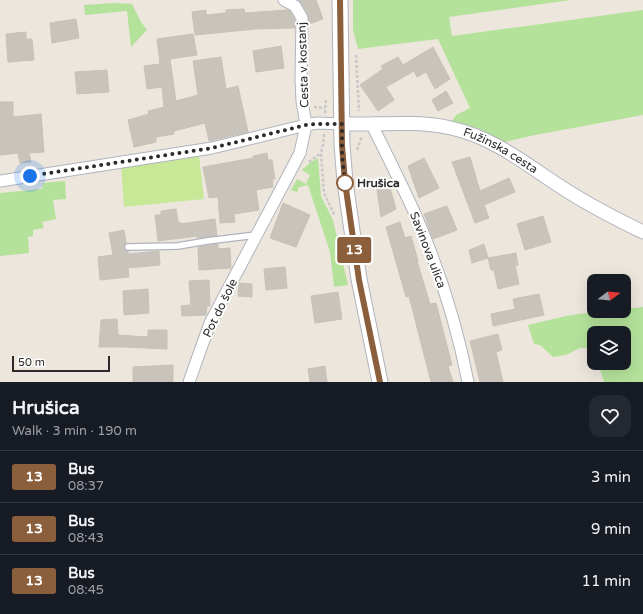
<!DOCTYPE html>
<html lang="en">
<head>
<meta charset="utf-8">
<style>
  body { margin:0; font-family:"Varela Round",sans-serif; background:#242831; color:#f1f3f6; height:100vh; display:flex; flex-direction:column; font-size:15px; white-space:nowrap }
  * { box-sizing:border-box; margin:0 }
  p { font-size:13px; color:#9ea1a6 }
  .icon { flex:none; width:22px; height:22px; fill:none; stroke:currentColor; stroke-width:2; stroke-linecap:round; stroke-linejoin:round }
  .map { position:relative; height:382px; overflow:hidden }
  .details { display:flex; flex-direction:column; background:#171b24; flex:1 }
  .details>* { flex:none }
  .badge { padding:0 8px; border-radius:3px; font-size:14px; line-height:26px }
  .needle { width:26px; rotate:74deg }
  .buttons { position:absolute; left:587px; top:274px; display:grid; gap:8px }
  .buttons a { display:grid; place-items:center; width:44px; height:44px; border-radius:8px; background:#171b24; box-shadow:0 4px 16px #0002; font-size:20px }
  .scale { position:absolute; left:12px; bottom:10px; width:98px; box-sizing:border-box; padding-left:4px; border:2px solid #2b2b2b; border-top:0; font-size:11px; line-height:14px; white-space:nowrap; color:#2b2b2b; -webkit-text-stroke:3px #fff; paint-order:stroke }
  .you { position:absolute; width:20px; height:20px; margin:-10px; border:3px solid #fff; border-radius:50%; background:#1a73e8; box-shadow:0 0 0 6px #1a73e833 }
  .map>.badge { position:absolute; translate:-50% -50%; box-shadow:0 0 0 2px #fff }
  .round { display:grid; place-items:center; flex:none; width:42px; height:42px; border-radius:12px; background:#242831 }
  .head { display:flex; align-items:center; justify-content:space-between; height:68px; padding:0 12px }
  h1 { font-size:19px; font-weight:800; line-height:30px }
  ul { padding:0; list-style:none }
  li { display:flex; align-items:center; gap:12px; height:52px; padding:0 12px; border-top:1px solid #363941 }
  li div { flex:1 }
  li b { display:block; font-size:15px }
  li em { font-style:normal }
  li .badge { min-width:44px; font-weight:700; text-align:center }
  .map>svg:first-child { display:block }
</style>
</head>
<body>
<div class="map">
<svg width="643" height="382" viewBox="0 0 643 382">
  <rect width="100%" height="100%" fill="#ece6dd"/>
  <!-- green -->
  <path fill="#b4e29b" d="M353 0H571L449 17 452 36 643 10V115L535 135 505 142 477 128 452 121 456 115 470 108 438 39 358 49 353 30Z
    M114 3 132 4 141 22 147 30 131 47 127 11 85 15 84 5Z
    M318 158 321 196 333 220 348 285 334 287 330 252 308 185 299 187 297 192 291 190 297 179 306 184 310 175 302 170 311 162Z
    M65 181 66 199 53 200 56 219 42 222 44 228 33 230V236L28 237 29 253 0 256V193L42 189 43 183Z
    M643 307V382H604L598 363H624V333H594V352L591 348H580L566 355 553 357 540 345 534 344 528 325 566 316 600 311H624V309Z"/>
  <!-- pitch -->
  <path fill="#c7e997" d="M199 156 204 199 124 207 121 166Z"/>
  <!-- building -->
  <path fill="#c8c4bc" stroke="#c8c1b7" d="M299 0H316L323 19 309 24 308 14Z
    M244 9 245 13 287 10 290 11 295 20V28L255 29 195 35 192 12 206 10V15L226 13V10Z
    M76 19 79 38 52 43 50 23Z
    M26 32V39H32L34 60 8 62 6 34Z
    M193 34 197 55 170 59 176 101 198 95 193 61 221 57 226 89 238 86 248 132 209 141 205 123 174 131V134L156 137V142L134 147 128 120 149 114 148 111 164 107 162 87 147 89 144 66 160 64 157 39Z
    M281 46 284 68 256 72 253 51Z
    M433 47 450 79 435 89 426 72 417 77 414 71 386 87 394 100 378 111 360 85 383 69 381 66 398 57 403 65Z
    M107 70 109 92 77 94 75 72Z
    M446 91 453 103 438 111 432 100Z
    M0 102H13V117L41 114 44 152 29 153 31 162 20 163 18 153 0 155Z
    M267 153 268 160H272L275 179H272L273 187 256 190 259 210 234 214 235 222 220 223 218 197 209 198 203 167 253 158V156Z
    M470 157 480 191 509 178 515 192 484 205 489 218 475 223 452 162Z
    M424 158 439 188 419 198 408 166Z
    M384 177 388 180 396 209 381 217 376 183 379 179Z
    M283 203 310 215 296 247 270 238Z
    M447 206 457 230 433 239 424 214Z
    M176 209 178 222H180V224L215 219 217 236 197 238V236L158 241 155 215H161V211Z
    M543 216 551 242 525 250 517 224Z
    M400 222 405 238 411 236 418 261H417L430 304 436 303 452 365 448 366 453 382H431L409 296 406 297 386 227Z
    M124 230 126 243 124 247 128 251V254L159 251 160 265 128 268 129 277 100 280 98 257 113 255 109 233Z
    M218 244V249L230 248 231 268 199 270 198 247Z
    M484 244 488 258 472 263 469 250Z
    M516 253 518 265H515L519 284 498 289 494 270H491L488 258Z
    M285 267 287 288 266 290 264 269Z
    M209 280 210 306H207L206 315 182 316 181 306 191 305 189 281Z
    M239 283 252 284V297L238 296Z
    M148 289 149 313 124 315 123 291Z
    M338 292 342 319 315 323 311 296Z
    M539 294 544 315 493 326 491 314 515 309 513 299Z
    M117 319 118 335 148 337V330H167V349L126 347H99L101 320Z
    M498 334 502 350 496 352 503 382H480L470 341Z
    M173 365V382H133V367Z
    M325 366 327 382H310L308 369Z"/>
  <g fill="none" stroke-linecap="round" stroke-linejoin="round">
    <defs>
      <path id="service" d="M128 247 178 246 207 241 256 235"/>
      <path id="minor" d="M372 125C387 155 402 185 416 216 439 269 457 325 468 382
        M0 181 212 148 306 125 317 123 342 124
        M189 382 210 323 300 153 306 125 302 101 301 80 302 18 295 6 284 0"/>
      <g id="tertiary">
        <path id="s1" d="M342 124C378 125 416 120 451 128 492 137 523 162 558 185 585 203 614 218 643 232"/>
      </g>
      <path id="secondary" d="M340 0 342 145 345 182 359 279 380 382"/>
    </defs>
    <!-- service casing -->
    <use href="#service" stroke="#b1b4be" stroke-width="8"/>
    <!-- minor casing -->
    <use href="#minor" stroke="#b1b4be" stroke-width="13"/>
    <!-- tertiary casing -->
    <use href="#tertiary" stroke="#b1b4be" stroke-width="15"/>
    <!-- secondary casing -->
    <use href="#secondary" stroke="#b1b4be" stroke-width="17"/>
    <!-- path -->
    <path stroke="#c8c8c8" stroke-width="2.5" stroke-dasharray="3 2" stroke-linecap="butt" d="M356 55 359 111
      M314 107 325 108
      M325 113 326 98
      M324 134 323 145 321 153 324 193 335 216
      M357 150 362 136
      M309 162 321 153"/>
    <!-- service -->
    <use href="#service" stroke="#fff" stroke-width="5.5"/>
    <!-- minor -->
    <use href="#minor" stroke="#fff" stroke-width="11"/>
    <!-- tertiary -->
    <use href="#tertiary" stroke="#fff" stroke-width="13"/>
    <!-- secondary -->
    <use href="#secondary" stroke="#fff" stroke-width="15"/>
  </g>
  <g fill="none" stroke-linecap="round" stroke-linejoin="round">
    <defs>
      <path id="line" d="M340 0 342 145 345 182 359 280 380 382"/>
    </defs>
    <!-- line casing -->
    <use href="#line" stroke="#fff" stroke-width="9"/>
    <!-- line -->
    <use href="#line" stroke="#8b5e3c" stroke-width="6"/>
    <!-- walk -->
    <path stroke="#2b2b2b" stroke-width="4" stroke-dasharray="0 7.2" d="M30 176 212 148 306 125 317 124H342V155L345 183"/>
  </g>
  <!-- markers -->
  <circle fill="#fff" stroke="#8b5e3c" stroke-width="2" cx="345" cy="183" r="8"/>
  <g text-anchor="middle" stroke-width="4" stroke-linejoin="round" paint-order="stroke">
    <!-- street labels -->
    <g font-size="12" fill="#2b2b2b" stroke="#fff">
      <text transform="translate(303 65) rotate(-92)" y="4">Cesta v kostanj</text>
      <text dy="4" stroke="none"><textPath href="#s1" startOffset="164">Fužinska cesta</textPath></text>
      <text transform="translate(428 250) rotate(69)" y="4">Savinova ulica</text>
      <text transform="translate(220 308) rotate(-64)" y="4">Pot do šole</text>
    </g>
    <!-- stop labels -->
    <g font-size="12" font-weight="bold" fill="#2b2b2b" stroke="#fff" text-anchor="start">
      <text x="357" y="187">Hrušica</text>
    </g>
  </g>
</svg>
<div class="buttons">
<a><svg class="needle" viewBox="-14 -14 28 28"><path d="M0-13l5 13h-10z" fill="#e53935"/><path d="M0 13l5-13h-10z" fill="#9ea1a6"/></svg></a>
<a><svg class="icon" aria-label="layers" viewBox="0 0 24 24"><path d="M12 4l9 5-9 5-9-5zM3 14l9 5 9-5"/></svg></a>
</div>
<div class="scale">50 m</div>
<div class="you" style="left:30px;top:176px"></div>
<b class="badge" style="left:354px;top:250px;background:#8b5e3c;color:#fff">13</b>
</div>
<section class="details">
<div class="head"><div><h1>Hrušica</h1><p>Walk · 3 min · 190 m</p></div><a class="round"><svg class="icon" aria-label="heart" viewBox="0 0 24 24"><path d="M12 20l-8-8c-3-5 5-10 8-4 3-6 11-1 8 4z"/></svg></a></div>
<ul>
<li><span class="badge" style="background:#8b5e3c;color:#fff">13</span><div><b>Bus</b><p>08:37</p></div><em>3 min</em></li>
<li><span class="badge" style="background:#8b5e3c;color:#fff">13</span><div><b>Bus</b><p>08:43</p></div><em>9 min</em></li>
<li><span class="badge" style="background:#8b5e3c;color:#fff">13</span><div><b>Bus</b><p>08:45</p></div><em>11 min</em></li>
</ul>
</section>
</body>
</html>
